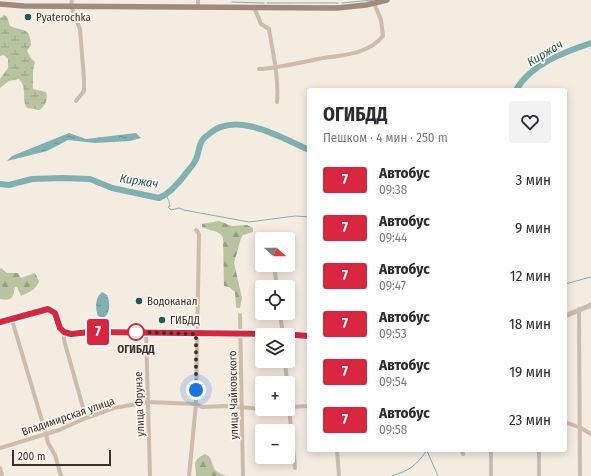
<!DOCTYPE html>
<html lang="ru">
<head>
<meta charset="utf-8">
<style>
  body { margin:0; font-family:"Fira Sans Condensed",sans-serif; background:#f2f2f3; color:#2b2b33; height:100vh; display:flex; flex-direction:column; font-size:15px; white-space:nowrap }
  * { box-sizing:border-box; margin:0 }
  p { font-size:13px; color:#7c7c81 }
  .icon { flex:none; width:22px; height:22px; fill:none; stroke:currentColor; stroke-width:2; stroke-linecap:round; stroke-linejoin:round }
  .map { position:relative; flex:1; overflow:hidden }
  .drawer { position:absolute; left:307px; top:88px; width:260px; height:364px; display:flex; flex-direction:column; background:#fff; border-radius:4px; box-shadow:0 2px 10px #0003 }
  .drawer>* { flex:none }
  .badge { padding:0 8px; border-radius:3px; font-size:14px; line-height:26px }
  .needle { width:26px; rotate:110deg }
  .tools { position:absolute; left:255px; top:232px; display:grid; gap:8px }
  .tools a { display:grid; place-items:center; width:40px; height:40px; border-radius:4px; background:#fff; box-shadow:0 2px 10px #0003; font-size:20px }
  .scale { position:absolute; left:12px; bottom:10px; width:99px; box-sizing:border-box; padding-left:4px; border:2px solid #3b302b; border-top:0; font-size:11px; line-height:14px; white-space:nowrap; color:#3b302b; -webkit-text-stroke:3px #fbf5ee; paint-order:stroke }
  .you { position:absolute; width:20px; height:20px; margin:-10px; border:3px solid #fff; border-radius:50%; background:#1a73e8; box-shadow:0 0 0 6px #1a73e833 }
  .map>.badge { position:absolute; translate:-50% -50%; box-shadow:0 0 0 2px #fff }
  .round { display:grid; place-items:center; flex:none; width:42px; height:42px; border-radius:4px; background:#f2f2f3 }
  .overview { display:flex; align-items:center; justify-content:space-between; height:68px; padding:0 16px }
  h1 { font-size:19px; font-weight:700; line-height:30px }
  ul { padding:0; list-style:none }
  li { display:flex; align-items:center; gap:12px; height:48px; padding:0 16px }
  li div { flex:1 }
  li b { display:block; font-size:15px }
  li em { font-style:normal }
  li .badge { min-width:44px; font-weight:700; text-align:center }
  .map>svg:first-child { display:block }
</style>
</head>
<body>
<div class="map">
<svg width="591" height="476" viewBox="0 0 591 476">
  <defs>
    <pattern id="forest-firs" width="22" height="20" patternUnits="userSpaceOnUse"><rect width="22" height="20" fill="#b8c4a0"/><path d="M5 1l3.5 6h-7zM16 11l3.5 6h-7z" fill="#97a083"/></pattern>
    <pattern id="wetland-marsh" width="20" height="14" patternUnits="userSpaceOnUse"><rect width="20" height="14" fill="#b8c4a0"/><path d="M1 5h8M5 5V1M11 12h8M15 12V8" fill="none" stroke="#97a083"/></pattern>
    <pattern id="water-ripples" width="26" height="14" patternUnits="userSpaceOnUse"><rect width="26" height="14" fill="#7fb0b2"/><path d="M2 4q2-2 4 0t4 0M15 11q2-2 4 0t4 0" fill="none" stroke="#699091"/></pattern>
  </defs>
  <rect width="100%" height="100%" fill="#f4ebe1"/>
  <!-- forest -->
  <path fill="url(#forest-firs)" d="M219 221 232 226 247 225 253 228V232L243 235 241 238 234 263 242 298 240 308H237L236 307 235 292 229 287 224 286 223 238C220 230 209 231 202 227V224Z
    M1 268 7 273H18L21 278 35 273 39 281C37 289 28 293 21 296L17 287H15C13 298 12 301 0 299V269Z
    M205 454C213 457 211 465 216 471 219 473 223 475 226 476H196C196 464 191 461 205 454Z"/>
  <!-- wetland -->
  <path fill="url(#wetland-marsh)" d="M4 15 7 17 10 26C23 32 30 26 31 45L27 51 30 57 35 62 33 71V89L46 92C48 100 46 104 40 110L27 108C21 99 28 89 19 79L9 81 0 88V79L8 68V59L4 55 0 56V18Z"/>
  <!-- water -->
  <path fill="url(#water-ripples)" d="M69 133 86 139 136 133 141 138 130 141 95 143 68 140 47 151 7 161 12 156Z
    M102 292 107 295C110 302 111 313 103 318L98 316C95 308 95 298 102 292Z"/>
  <g fill="none" stroke-linecap="round" stroke-linejoin="round">
    <!-- stream -->
    <path stroke="#7fb0b2" stroke-width="1" d="M232 2 264 3
      M267 3H338
      M342 3 373 0
      M166 195 169 201 170 206 168 207 171 210 179 208 184 210 249 222 295 216 309 217
      M565 284 591 277
      M427 451 438 476
      M392 476C410 470 416 466 427 450"/>
    <!-- river -->
    <path stroke="#7fb0b2" stroke-width="6" d="M516 90C531 64 564 52 591 43
      M0 184 9 185 32 179 62 178 90 179 112 188 159 198C170 193 176 185 184 176 187 171 193 166 195 161 199 155 198 147 202 141 203 138 207 136 209 134 236 110 282 138 309 150"/>
    <!-- minor -->
    <path stroke="#cdbbac" stroke-width="4" d="M72 0 71 6 80 29 84 79V91L76 101
      M198 6V0
      M254 7 261 24 269 29C273 54 279 77 277 102
      M259 69C279 68 298 63 318 59 340 55 368 55 383 36L381 20 374 3
      M274 265 277 287
      M579 309 580 476
      M280 313 283 335
      M240 315 243 476
      M12 320 46 434 48 443 55 455 61 476
      M64 332V340L86 418
      M146 332 150 476
      M285 361 287 383
      M288 398 295 468
      M288 407 309 406
      M267 409H270
      M565 422 581 428 591 434
      M0 448 59 430 86 418 114 408 148 402 196 404 202 407 227 406 262 409
      M337 450 339 476
      M461 450 463 454
      M0 468 2 476
      M189 476 196 404 199 234 196 230
      M491 476V450
      M539 476V450"/>
    <!-- tertiary -->
    <path stroke="#cdbbac" stroke-width="5" d="M565 316 591 305
      M0 322 48 309 55 313 60 327 64 332 71 334 90 332 282 334 309 336"/>
    <!-- secondary -->
    <path stroke="#a18a7d" stroke-width="5.5" d="M0 4 24 6 337 8 366 5 387 0"/>
  </g>
  <g fill="none" stroke-linecap="round" stroke-linejoin="round">
    <defs>
      <path id="line" d="M0 322 48 309 55 313 60 328 64 332 71 334 90 332 282 334 309 336"/>
    </defs>
    <!-- line casing -->
    <use href="#line" stroke="#fff" stroke-width="9"/>
    <!-- line -->
    <use href="#line" stroke="#d7263d" stroke-width="6"/>
    <!-- walk -->
    <path stroke="#3b302b" stroke-width="4" stroke-dasharray="0 7.2" d="M136 332H132L196 334V390"/>
  </g>
  <!-- markers -->
  <g fill="#1f5a5e" stroke="#fbf5ee" stroke-width="1.5">
    <circle cx="28" cy="17" r="4"/>
    <circle cx="139" cy="301" r="4"/>
    <circle cx="162" cy="320" r="4"/>
  </g>
  <circle fill="#fff" stroke="#d7263d" stroke-width="2" cx="136" cy="332" r="8"/>
  <g text-anchor="middle" stroke-width="3.5" stroke-linejoin="round" paint-order="stroke">
    <!-- poi labels -->
    <g font-size="11" fill="#3b302b" stroke="#fbf5ee" text-anchor="start">
      <text x="36" y="21">Pyaterochka</text>
      <text x="147" y="305">Водоканал</text>
      <text x="170" y="324">ГИБДД</text>
    </g>
    <!-- stop labels -->
    <g font-size="11" font-weight="bold" fill="#3b302b" stroke="#fbf5ee">
      <text x="136" y="353">ОГИБДД</text>
    </g>
    <!-- street labels -->
    <g font-size="11" fill="#3b302b" stroke="#fbf5ee">
      <text transform="translate(233 395) rotate(-91)" y="4">улица Чайковского</text>
      <text transform="translate(139 404) rotate(-92)" y="4">улица Фрунзе</text>
      <text transform="translate(68 416) rotate(-19)" y="4">Владимирская улица</text>
    </g>
    <!-- water labels -->
    <g font-size="12" font-style="italic" fill="#1f5a5e" stroke="#fbf5ee">
      <text transform="translate(545 53) rotate(-31)" y="4">Киржач</text>
      <text transform="translate(139 181) rotate(9)" y="4">Киржач</text>
    </g>
  </g>
</svg>
<div class="tools">
<a><svg class="needle" viewBox="-14 -14 28 28"><path d="M0-13l5 13h-10z" fill="#e53935"/><path d="M0 13l5-13h-10z" fill="#7c7c81"/></svg></a>
<a><svg class="icon" aria-label="locate" viewBox="0 0 24 24"><circle cx="12" cy="12" r="6"/><path d="M12 2v4M12 18v4M2 12h4M18 12h4"/></svg></a>
<a><svg class="icon" aria-label="layers" viewBox="0 0 24 24"><path d="M12 4l9 5-9 5-9-5zM3 14l9 5 9-5"/></svg></a>
<a>+</a>
<a>−</a>
</div>
<div class="scale">200 m</div>
<div class="you" style="left:196px;top:390px"></div>
<b class="badge" style="left:98px;top:332px;background:#d7263d;color:#fff">7</b>
<section class="drawer">
<div class="overview"><div><h1>ОГИБДД</h1><p>Пешком · 4 мин · 250 m</p></div><a class="round"><svg class="icon" aria-label="heart" viewBox="0 0 24 24"><path d="M12 20l-8-8c-3-5 5-10 8-4 3-6 11-1 8 4z"/></svg></a></div>
<ul>
<li><span class="badge" style="background:#d7263d;color:#fff">7</span><div><b>Автобус</b><p>09:38</p></div><em>3 мин</em></li>
<li><span class="badge" style="background:#d7263d;color:#fff">7</span><div><b>Автобус</b><p>09:44</p></div><em>9 мин</em></li>
<li><span class="badge" style="background:#d7263d;color:#fff">7</span><div><b>Автобус</b><p>09:47</p></div><em>12 мин</em></li>
<li><span class="badge" style="background:#d7263d;color:#fff">7</span><div><b>Автобус</b><p>09:53</p></div><em>18 мин</em></li>
<li><span class="badge" style="background:#d7263d;color:#fff">7</span><div><b>Автобус</b><p>09:54</p></div><em>19 мин</em></li>
<li><span class="badge" style="background:#d7263d;color:#fff">7</span><div><b>Автобус</b><p>09:58</p></div><em>23 мин</em></li>
</ul>
</section>
</div>
</body>
</html>
